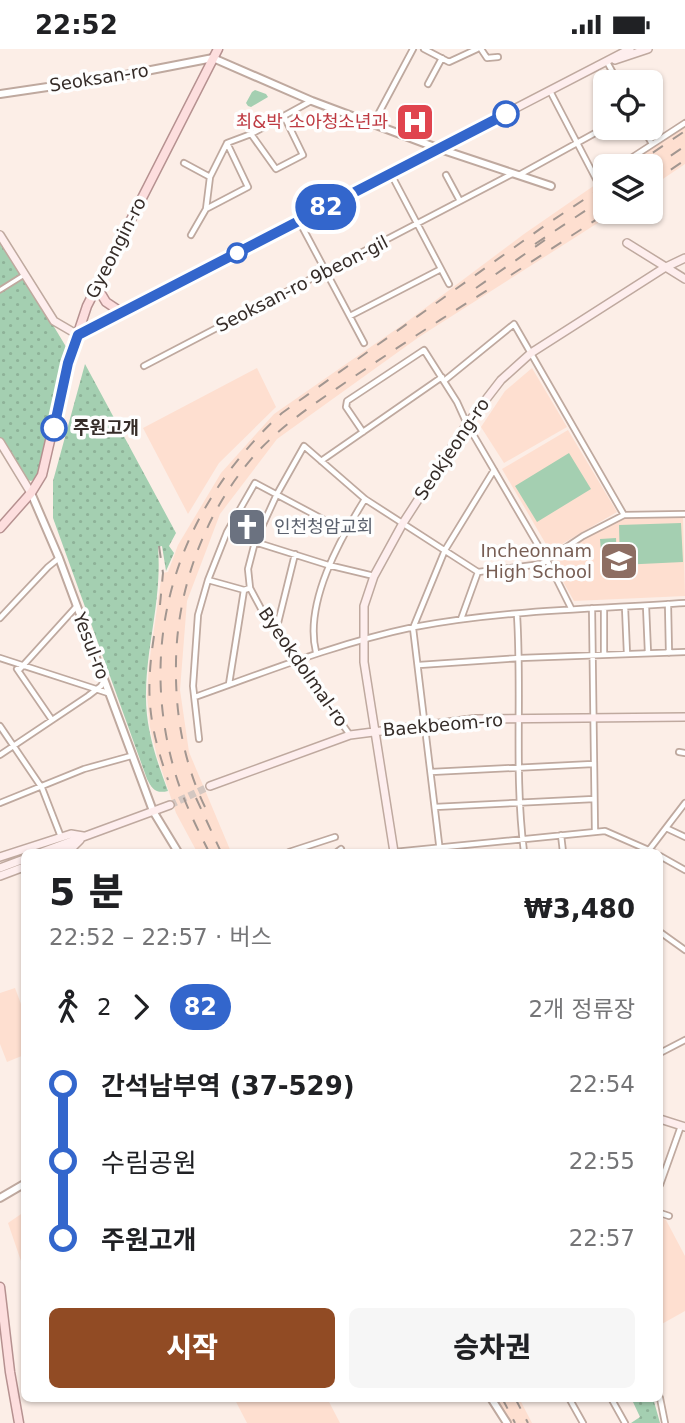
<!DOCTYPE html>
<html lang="ko">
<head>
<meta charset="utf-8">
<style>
  body { margin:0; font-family:"DejaVu Sans","Noto Sans KR",sans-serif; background:#f6f6f6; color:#202124; height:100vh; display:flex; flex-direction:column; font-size:26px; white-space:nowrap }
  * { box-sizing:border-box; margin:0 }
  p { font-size:23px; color:#757577 }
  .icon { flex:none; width:38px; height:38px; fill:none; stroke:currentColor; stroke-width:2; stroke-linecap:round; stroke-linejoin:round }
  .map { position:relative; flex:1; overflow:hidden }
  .sheet { position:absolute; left:21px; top:800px; width:642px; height:553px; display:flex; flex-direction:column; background:#fff; border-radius:10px; box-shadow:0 2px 5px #0004 }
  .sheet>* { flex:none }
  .badge { padding:0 14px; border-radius:23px; font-size:24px; line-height:46px }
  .tools { position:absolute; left:593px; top:21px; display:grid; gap:14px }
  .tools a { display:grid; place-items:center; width:70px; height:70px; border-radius:10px; background:#fff; box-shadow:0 2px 5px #0004; font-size:35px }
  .map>.badge { position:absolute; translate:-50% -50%; box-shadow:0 0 0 4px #fff }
  .legs { display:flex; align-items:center; gap:10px; height:77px; padding:0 28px; font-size:23px }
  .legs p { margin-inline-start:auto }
  .headline { display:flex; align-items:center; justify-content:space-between; height:119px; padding:0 28px }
  h1 { font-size:38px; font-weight:800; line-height:52px }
  .cta { display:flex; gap:14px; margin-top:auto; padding:14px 28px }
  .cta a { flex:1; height:80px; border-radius:10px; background:#914b24; color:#fff; font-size:28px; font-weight:800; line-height:80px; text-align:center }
  .cta a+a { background:#f6f6f6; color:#202124 }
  ul { padding:0 28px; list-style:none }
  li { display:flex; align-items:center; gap:24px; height:77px; font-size:26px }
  li i { display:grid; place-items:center; width:10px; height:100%; margin:0 9px; background:currentColor }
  li i::after { content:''; width:18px; height:18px; margin:-9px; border:5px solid; border-radius:50%; background:#fff }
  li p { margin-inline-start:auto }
  li:first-child i { background:linear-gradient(#0000 50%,currentColor 0) }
  li:last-child i { background:linear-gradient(currentColor 50%,#0000 0) }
  .status { display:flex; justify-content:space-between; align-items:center; height:49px; padding:0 35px; background:#fff; direction:ltr }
  .status svg { height:19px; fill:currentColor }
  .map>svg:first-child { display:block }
</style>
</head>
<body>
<div class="status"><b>22:52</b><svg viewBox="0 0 49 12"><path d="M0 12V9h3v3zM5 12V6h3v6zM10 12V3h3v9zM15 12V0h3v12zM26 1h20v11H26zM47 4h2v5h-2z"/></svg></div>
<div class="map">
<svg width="685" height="1374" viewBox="0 0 685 1374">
  <defs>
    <pattern id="park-dots" width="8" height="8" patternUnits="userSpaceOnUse" patternTransform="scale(1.75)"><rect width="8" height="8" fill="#a4cfb1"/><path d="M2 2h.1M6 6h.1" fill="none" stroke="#8eb298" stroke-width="1.8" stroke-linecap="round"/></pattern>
  </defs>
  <rect width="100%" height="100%" fill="#fceee7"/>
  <!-- built -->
  <path fill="#fedfd0" d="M685 74V115L651 138V117H622Z
    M605 129 606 163H615L419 288 277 390 220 465 187 552 180 641 189 703 231 803H197L176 764 157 707 150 678 147 647 149 615 162 524 168 523 178 496 221 424 274 365 408 272 524 185Z
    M257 319 276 358 219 414 188 465 143 379Z
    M532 319 567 378 504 414 481 378 505 342Z
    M568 381 617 463 550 502 502 420Z
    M620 468H683L685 547 574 552 553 515V510Z
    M15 939 24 963V1006L7 1013 0 995V944Z
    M24 1163V1275L22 1215 8 1174Z
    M660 1169 666 1171 685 1207V1262L660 1276Z
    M234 1349H327L340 1374H247Z
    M496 1349H519L532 1374H509Z"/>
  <!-- grass -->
  <path fill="#a4cfb1" d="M255 41 266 45 268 48 251 58 248 57 246 54 252 43Z
    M569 404 591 440 537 473 515 437Z
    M681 474 683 513 620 516 619 476Z
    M616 489 617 514H602L600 490Z"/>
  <!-- park -->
  <path fill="url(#park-dots)" d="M0 188 71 306 42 426 31 432 27 431 0 393Z
    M85 315 176 484 169 497 174 504 166 522 162 497 158 498C162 550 147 592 146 643 145 678 156 710 168 742 156 745 152 740 147 730L53 469V432Z
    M640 1349H653L660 1374H631L640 1368 633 1353Z"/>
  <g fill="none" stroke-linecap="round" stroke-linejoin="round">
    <!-- secondary-tunnel -->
    <path stroke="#d4c7c1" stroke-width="7" stroke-dasharray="7 3.5" stroke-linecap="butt" d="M170 756 210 737"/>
    <defs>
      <path id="pedestrian" d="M0 241 24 226"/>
      <path id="minor" d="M424 0 449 13 477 0
        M481 0 487 9 498 8
        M607 13 618 33
        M428 35 442 9
        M550 42 597 132 606 126
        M373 75 413 0
        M643 79 652 95
        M251 85 276 120 303 106 284 67
        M227 94 251 85 311 52
        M184 114 210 128 206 160 191 186
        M619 117 685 74
        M391 125 449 235
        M446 126 460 152
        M519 126 606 78
        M206 160 248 138 227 94 210 128
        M299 172 364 294
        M350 267 441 220
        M144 317 512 125
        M444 332 514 275 624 466
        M363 383 346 358 347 352 424 301 457 353 467 375 549 515 571 559
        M321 412 442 328
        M255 493 328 516 374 527
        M208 531 244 541
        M668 555 669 604
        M646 557 648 604
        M625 558 627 605
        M592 559 595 783
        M604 559V605
        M517 566C522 645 514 724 524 803
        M0 569 48 518 59 509
        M461 570 478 523 541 515 583 487 624 466 685 465
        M276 582 295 505
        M316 603C304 554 340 490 365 450
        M0 609 108 644
        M419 616 520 609 685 603
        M17 620 52 671
        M19 621 76 558
        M229 635 244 541 250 539
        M195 648C268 622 338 594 414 578 503 561 595 560 685 554
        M0 677 42 739 61 788
        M350 686 265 567 250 539 248 520 255 493 277 445 304 397 365 450 478 523
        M199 690 193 637 198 566 208 531 227 483 255 434 345 482
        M679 703 685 704
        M0 706 88 647 101 637 104 632
        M431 723 593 715
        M0 754 84 720 131 707
        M435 758 594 750
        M666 779 685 788
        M561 786 563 803
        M649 801 685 754
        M289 803 335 788
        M337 803 341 800
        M394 803 605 782 653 803
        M440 803 413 579 445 501 494 421
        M660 807 685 821
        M660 883 685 901
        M660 1004 685 991
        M660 1136 681 1077
        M660 1164 669 1167
        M569 1349 583 1374
        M611 1349 625 1374
        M660 1349 665 1374"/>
      <path id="tertiary" d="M0 45 115 28 213 9 312 52 440 100 551 137
        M31 444 59 509 153 762 178 803
        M0 1149 24 1135
        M491 1349 507 1374"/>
      <path id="secondary" d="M615 11 648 0
        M0 186 54 272 78 286 630 0
        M627 194 685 230
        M0 393 31 444
        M210 737 350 686 475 670 685 668
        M42 803 170 756
        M61 803 73 798 80 791
        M394 803 364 613V557L374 527 403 474 467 375 501 331 531 304 664 219 685 209
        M0 808 71 785 83 787
        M0 819 24 810
        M0 827 24 818
        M660 1070 685 1078"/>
      <path id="primary" d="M97 238 106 253 121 263
        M0 479 31 444 42 426 68 314 87 257 218 0
        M0 1238 10 1323 19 1374"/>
    </defs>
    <!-- pedestrian casing -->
    <use href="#pedestrian" stroke="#bfa99f" stroke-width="7"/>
    <!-- minor casing -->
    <use href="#minor" stroke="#bfa99f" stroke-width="8"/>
    <!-- tertiary casing -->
    <use href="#tertiary" stroke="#bfa99f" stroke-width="10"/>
    <!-- secondary casing -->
    <use href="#secondary" stroke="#bfa99f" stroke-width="10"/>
    <!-- primary casing -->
    <use href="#primary" stroke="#b69190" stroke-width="11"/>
    <!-- pedestrian -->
    <use href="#pedestrian" stroke="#fff" stroke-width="3.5"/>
    <!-- minor -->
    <use href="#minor" stroke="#fff" stroke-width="4.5"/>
    <!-- tertiary -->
    <use href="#tertiary" stroke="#fff" stroke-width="6"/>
    <!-- secondary -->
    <use href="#secondary" stroke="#feeeee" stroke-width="7"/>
    <!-- primary -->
    <use href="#primary" stroke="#fddede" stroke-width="8"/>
    <!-- rail -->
    <path stroke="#a29690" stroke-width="2" stroke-dasharray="12 12" stroke-linecap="butt" d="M633 117 685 82
      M651 120 685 97
      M651 134 685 111
      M535 195 606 148
      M511 226 608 163
      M476 239 545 191
      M159 497 163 524 160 556
      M154 587C145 646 149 676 168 731
      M196 749 221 803
      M205 758C183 712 175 664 176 613 177 540 204 465 253 408 281 376 317 353 352 329 398 298 444 268 491 239
      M209 803C196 777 182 749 174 720 136 586 180 457 282 364L547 175 606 136
      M502 1349 515 1374
      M515 1349 528 1374"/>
  </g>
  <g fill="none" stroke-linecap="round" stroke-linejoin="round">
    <defs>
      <path id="line-1" d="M54 379 68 314 78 286 506 65"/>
    </defs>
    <!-- line-1 casing -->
    <use href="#line-1" stroke="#fff" stroke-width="16"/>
    <!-- line-1 -->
    <use href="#line-1" stroke="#36c" stroke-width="10"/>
  </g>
  <!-- icons -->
  <defs>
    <symbol id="hospital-square" viewBox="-11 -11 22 22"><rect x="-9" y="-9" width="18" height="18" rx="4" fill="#e0444e" stroke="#fefefe"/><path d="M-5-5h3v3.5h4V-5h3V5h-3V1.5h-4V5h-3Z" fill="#fff"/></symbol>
    <symbol id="church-square" viewBox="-11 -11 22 22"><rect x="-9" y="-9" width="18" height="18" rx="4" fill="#6b7280" stroke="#fefefe"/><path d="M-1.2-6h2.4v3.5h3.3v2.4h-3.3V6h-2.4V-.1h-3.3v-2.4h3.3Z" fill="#fff"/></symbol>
    <symbol id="school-square" viewBox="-11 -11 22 22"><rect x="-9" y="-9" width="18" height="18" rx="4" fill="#8d6e63" stroke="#fefefe"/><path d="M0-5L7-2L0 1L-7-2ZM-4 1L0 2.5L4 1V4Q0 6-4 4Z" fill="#fff"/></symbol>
  </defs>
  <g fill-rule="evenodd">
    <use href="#hospital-square" x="393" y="51" width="44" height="44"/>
    <use href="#church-square" x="225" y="456" width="44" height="44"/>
    <use href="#school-square" x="597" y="490" width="44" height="44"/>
  </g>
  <!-- markers -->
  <g fill="#fff" stroke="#36c" stroke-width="3.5">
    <circle cx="506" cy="65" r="12"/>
    <circle cx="237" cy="204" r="9"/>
    <circle cx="54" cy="379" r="12"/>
  </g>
  <g text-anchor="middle" stroke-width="7" stroke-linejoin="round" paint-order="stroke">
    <!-- street labels -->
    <g font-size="18" fill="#352c28" stroke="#fefefe">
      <text transform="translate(99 29) rotate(-9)" y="6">Seoksan-ro</text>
      <text transform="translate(116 199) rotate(-63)" y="6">Gyeongin-ro</text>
      <text transform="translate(302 235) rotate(-27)" y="6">Seoksan-ro 9beon-gil</text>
      <text transform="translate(452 400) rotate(-56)" y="6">Seokjeong-ro</text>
      <text transform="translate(91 597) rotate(69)" y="6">Yesul-ro</text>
      <text transform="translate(303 618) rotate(55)" y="6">Byeokdolmal-ro</text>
      <text transform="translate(443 676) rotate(-5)" y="6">Baekbeom-ro</text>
    </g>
    <!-- health labels -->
    <g font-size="18" fill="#be3a42" stroke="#fefefe" text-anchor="end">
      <text x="388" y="79">최&amp;박 소아청소년과</text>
    </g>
    <!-- stop labels -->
    <g font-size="18" font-weight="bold" fill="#352c28" stroke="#fefefe" text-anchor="start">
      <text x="73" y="385">주원고개</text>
    </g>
    <!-- worship labels -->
    <g font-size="18" fill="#5b616d" stroke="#fefefe" text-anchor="start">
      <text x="274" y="484">인천청암교회</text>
    </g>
    <!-- education labels -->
    <g font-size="18" fill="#785e54" stroke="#fefefe" text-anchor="end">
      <text x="592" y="508">Incheonnam<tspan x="592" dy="21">High School</tspan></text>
    </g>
  </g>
</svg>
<div class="tools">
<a><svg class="icon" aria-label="locate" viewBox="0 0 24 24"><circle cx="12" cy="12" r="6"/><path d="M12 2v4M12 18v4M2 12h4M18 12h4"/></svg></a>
<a><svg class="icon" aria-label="layers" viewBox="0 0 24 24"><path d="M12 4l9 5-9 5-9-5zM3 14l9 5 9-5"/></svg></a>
</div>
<b class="badge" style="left:326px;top:158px;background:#36c;color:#fff">82</b>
<section class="sheet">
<div class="headline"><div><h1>5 분</h1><p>22:52 – 22:57 · 버스</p></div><b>₩3,480</b></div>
<div class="legs"><svg class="icon" aria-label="walk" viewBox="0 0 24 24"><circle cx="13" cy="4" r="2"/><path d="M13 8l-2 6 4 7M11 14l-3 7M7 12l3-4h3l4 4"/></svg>2<svg class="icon" aria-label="forward" viewBox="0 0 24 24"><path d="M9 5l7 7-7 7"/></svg><b class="badge" style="background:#36c;color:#fff">82</b><p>2개 정류장</p></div>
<ul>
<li><i style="color:#36c"></i><b>간석남부역 (37-529)</b><p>22:54</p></li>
<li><i style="color:#36c"></i><span>수림공원</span><p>22:55</p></li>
<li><i style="color:#36c"></i><b>주원고개</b><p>22:57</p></li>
</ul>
<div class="cta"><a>시작</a><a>승차권</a></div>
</section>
</div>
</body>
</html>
